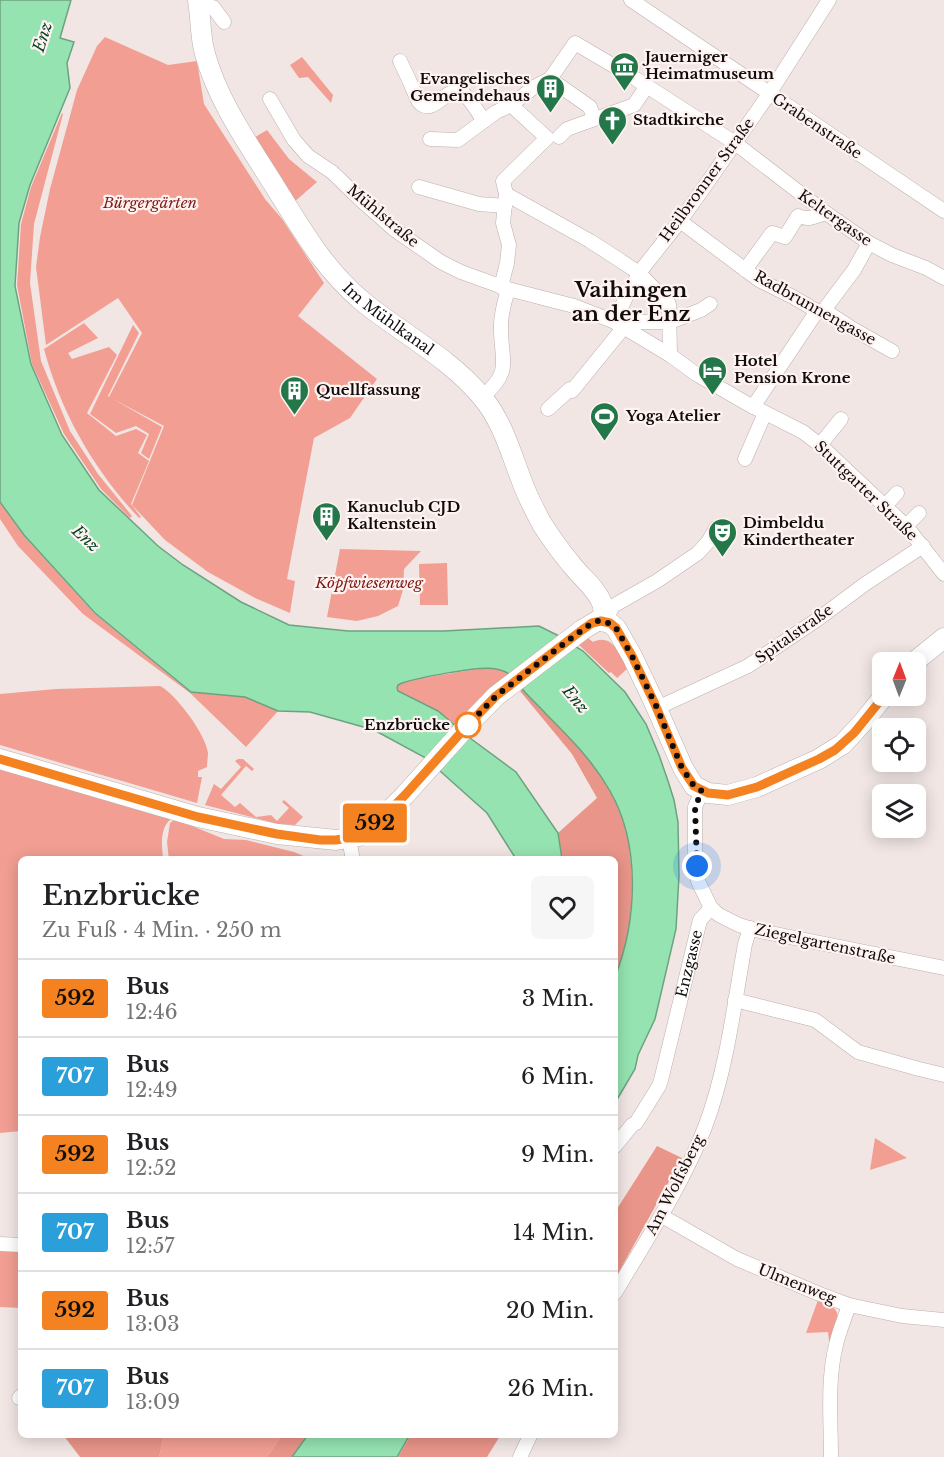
<!DOCTYPE html>
<html lang="de">
<head>
<meta charset="utf-8">
<style>
  body { margin:0; font-family:"Libre Baskerville",serif; background:#f6f6f6; color:#202124; height:100vh; display:flex; flex-direction:column; font-size:22px; white-space:nowrap }
  * { box-sizing:border-box; margin:0 }
  p { font-size:20px; color:#757577 }
  .icon { flex:none; width:33px; height:33px; fill:none; stroke:currentColor; stroke-width:2; stroke-linecap:round; stroke-linejoin:round }
  .map { position:relative; flex:1; overflow:hidden }
  .panel { position:absolute; left:18px; top:856px; width:600px; height:582px; display:flex; flex-direction:column; background:#fff; border-radius:9px; box-shadow:0 3px 15px #0003 }
  .panel>* { flex:none }
  .badge { padding:0 12px; border-radius:4px; font-size:21px; line-height:39px }
  .needle { width:39px; rotate:1deg }
  .buttons { position:absolute; left:872px; top:652px; display:grid; gap:12px }
  .buttons a { display:grid; place-items:center; width:54px; height:54px; border-radius:9px; background:#fff; box-shadow:0 3px 15px #0003; font-size:30px }
  .you { position:absolute; width:30px; height:30px; margin:-15px; border:4px solid #fff; border-radius:50%; background:#1a73e8; box-shadow:0 0 0 9px #1a73e833 }
  .map>.badge { position:absolute; translate:-50% -50%; box-shadow:0 0 0 3px #fff }
  .round { display:grid; place-items:center; flex:none; width:63px; height:63px; border-radius:9px; background:#f6f6f6 }
  .headline { display:flex; align-items:center; justify-content:space-between; height:102px; padding:0 24px }
  h1 { font-size:28px; font-weight:600; line-height:45px }
  ul { padding:0; list-style:none }
  li { display:flex; align-items:center; gap:18px; height:78px; padding:0 24px; border-top:2px solid #e0e0e0 }
  li div { flex:1 }
  li b { display:block; font-size:22px }
  li em { font-style:normal }
  li .badge { min-width:66px; font-weight:700; text-align:center }
  .map>svg:first-child { display:block }
</style>
</head>
<body>
<div class="map">
<svg width="944" height="1457" viewBox="0 0 944 1457">
  <rect width="100%" height="100%" fill="#f1e6e4"/>
  <!-- green -->
  <path fill="#f29e92" d="M105 37 168 65 197 61 204 104 265 199 282 219 324 283 298 316 377 379 350 418 314 438 287 579 295 581 290 613 255 598 208 572 165 540 132 505 164 426 113 399 162 427 149 459 141 453 149 434 136 426 116 433 90 414 133 325 139 333 108 396 109 397 142 333 118 298 46 345 36 267 40 237 50 189 77 90 97 46Z
    M302 57 333 95 331 103 308 77 299 78 290 65Z
    M62 113 63 114 34 224 30 283 41 361 70 431 98 474 132 516 130 518 101 489 64 434 32 364 17 285 21 224 31 187Z
    M267 130 289 159 317 182 293 203 252 139Z
    M84 323 98 338 68 353 72 359 109 347 117 355 87 413 116 436 136 429 147 435 138 453 149 461 131 504 141 517 139 518C94 470 61 413 44 349Z
    M0 503 24 536 94 613 190 692 245 697 278 711 246 747 190 693 83 614 18 546 0 519Z
    M340 549 421 551 404 569 403 590 398 606 378 616 357 621 327 617Z
    M447 563 448 605H420L419 564Z
    M588 638 593 642C612 633 620 654 627 669L617 678 611 672 609 673 579 645Z
    M485 668H495L511 675 456 725 438 711 398 691 397 688 398 685 402 683 422 678Z
    M160 686C176 694 206 735 208 753 208 757 207 763 207 767L198 771V777H202L197 803 0 745V694L56 689Z
    M238 759H243L254 769 252 771 246 766 221 795 235 807 240 803 256 817 271 815 277 821 289 808 282 802 284 800 303 817 295 825 278 824 205 805 214 784 221 789 241 767 235 761Z
    M0 768 172 818C159 828 162 845 163 859L21 860V1131L0 1133Z
    M175 819 224 839 246 840 294 852 311 859 169 860 167 842 170 823Z
    M875 1138 907 1158 870 1170Z
    M0 1247H21V1308L0 1307Z
    M818 1300C844 1308 839 1318 833 1340L829 1341 828 1332 806 1333Z
    M164 1436H281L267 1457H159Z"/>
  <!-- forest -->
  <path fill="#ea9589" d="M523 689C541 708 560 725 578 745 600 769 618 800 627 832 629 839 629 848 630 855 635 896 630 939 615 977V860L562 859 558 833 597 798 572 754 520 691Z
    M657 1146 682 1158 615 1279V1212Z
    M64 1436H164L159 1457H80Z
    M281 1436H307L292 1457H267Z
    M410 1436H500L487 1457H398Z"/>
  <!-- water -->
  <path fill="#95e3b1" stroke="#6da280" stroke-width="1.5" d="M0 0H71L60 38 74 42 67 63 70 88 30 185 19 223 15 286 31 364 62 435 99 490 158 546 183 565 241 602 289 625 348 631H444L539 626 557 635 583 651 625 692 646 724 659 755 668 781 674 800 678 822 679 876 676 929 655 1019 638 1055 635 1069 615 1103V977C637 921 641 845 610 791 593 761 570 738 546 714 539 706 531 699 524 691 520 686 517 681 512 677 509 673 501 670 496 669 482 665 417 678 402 683L398 685 397 688 398 691 438 711 470 738 516 772 558 833 562 859H516L487 813 440 771 424 757 374 730 310 712 278 711 245 697 191 692 95 613 24 535 0 502Z
    M307 1436H409L397 1457H292Z"/>
  <g fill="none" stroke-linecap="round" stroke-linejoin="round">
    <defs>
      <g id="street">
        <path d="M631 0 944 211"/>
        <path d="M199 7H213L224 22"/>
        <path d="M400 61C406 73 411 84 416 96 417 98 418 102 421 104 436 115 448 82 464 94 472 101 478 113 484 121"/>
        <path d="M550 79 590 107 594 118"/>
        <path d="M270 99 294 140 308 156 332 172 362 201 395 230 441 262 461 272 508 289 574 306 615 322 670 355 696 374 746 403 803 432 820 445 906 526 944 574"/>
        <path d="M511 105 547 138"/>
        <path d="M559 137 567 129 634 105 647 86"/>
        <path d="M430 139 458 140 496 112 511 105 534 87 550 79 575 43 636 79 735 143 826 213 869 243 892 255 926 268 944 278"/>
        <path d="M419 187 479 204 505 206"/>
        <path d="M506 194 590 241 618 259 639 273 669 304 670 355"/>
        <path d="M680 221 759 280 793 297 817 311 827 312 853 329 892 351"/>
        <path d="M745 270 772 233 785 237 798 216C808 221 816 216 826 213"/>
        <path d="M501 287 507 263 509 245 503 223 506 194 503 181 547 138"/>
        <path d="M827 312V306L854 270 869 243"/>
        <path d="M615 322 625 299 642 269 680 221 705 186 769 94 829 0"/>
        <path d="M617 322H670L701 310 710 304"/>
        <path d="M482 397C514 370 500 361 501 325 501 313 505 300 508 289"/>
        <path d="M753 407 817 311"/>
        <path d="M548 409 570 389 572 391 624 327"/>
        <path d="M820 445 841 419"/>
        <path d="M745 459 765 413"/>
        <path d="M885 506 897 493"/>
        <path d="M906 526 919 513"/>
        <path d="M605 621 613 606 657 581 698 553 708 542 716 528"/>
        <path d="M657 708 748 666 818 619 865 584 923 546"/>
        <path d="M702 791 695 807V852L698 881 711 908 719 915 739 925 755 930 944 968"/>
        <path d="M349 839 353 860"/>
        <path d="M735 1000 815 1020 858 1052 919 1069 944 1075"/>
        <path id="s1" d="M615 1146 632 1125 636 1123 659 1086 661 1080 700 920 711 908"/>
        <path d="M662 1216 737 1259 817 1293 849 1305 902 1316 944 1320"/>
        <path d="M0 1244 21 1245"/>
        <path d="M615 1293C647 1239 682 1186 705 1127 727 1069 734 1005 745 944L750 928"/>
        <path d="M19 1398 21 1396"/>
        <path d="M520 1457 530 1436"/>
        <path d="M831 1457C831 1420 827 1381 836 1345 839 1331 845 1318 849 1305"/>
      </g>
      <g id="secondary">
        <path id="s2" d="M198 0C201 18 200 37 205 54 219 104 250 146 277 190 303 231 324 269 362 301 401 333 450 358 482 397 502 421 510 450 521 479 526 494 534 509 542 524 551 538 561 552 571 564 581 577 596 588 602 603 604 609 604 616 605 621"/>
        <path d="M913 663 944 638"/>
        <path d="M0 759 198 817 277 834 336 840 359 836 386 814 405 795 466 727 496 696 582 630 597 621H601L610 623 616 628 632 656 654 702 683 768 694 786 708 793 728 795 757 787 819 759 843 744 864 721 884 696"/>
      </g>
    </defs>
    <!-- street casing -->
    <use href="#street" stroke="#bab0ae" stroke-width="15"/>
    <!-- secondary casing -->
    <use href="#secondary" stroke="#bab0ae" stroke-width="21"/>
    <!-- street -->
    <use href="#street" stroke="#fff" stroke-width="14"/>
    <!-- secondary -->
    <use href="#secondary" stroke="#fff" stroke-width="20"/>
  </g>
  <g fill="none" stroke-linecap="round" stroke-linejoin="round">
    <defs>
      <path id="line" d="M0 759 198 817 277 834 320 840H336L359 836 386 814 405 795 466 727 496 696 582 630 592 623 601 621 610 623 616 628 632 656 654 702 682 768 694 786 708 793 728 795 757 787 819 759 835 750 854 733 884 696"/>
    </defs>
    <!-- line casing -->
    <use href="#line" stroke="#fff" stroke-width="14"/>
    <!-- line -->
    <use href="#line" stroke="#f58220" stroke-width="9"/>
    <!-- walk -->
    <path stroke="#100c0c" stroke-width="6" stroke-dasharray="0 10.8" d="M468 725 466 727 496 696 570 639 592 623 597 621H605L616 628 632 656 657 708 682 768 694 786 702 791 695 807 697 866"/>
  </g>
  <!-- icons -->
  <defs>
    <symbol id="museum-pin" viewBox="-11 -11 22 30"><path d="M0 17L-7.5 6A9.5 9.5 0 1 1 7.5 6Z" fill="#237749" stroke="#fff3f2"/><path d="M0-6L6-3V-2H-6V-3ZM-5-1h2V3h-2ZM-1-1h2V3h-2ZM3-1h2V3H3ZM-6 4H6V6H-6Z" fill="#fff"/></symbol>
    <symbol id="building-pin" viewBox="-11 -11 22 30"><path d="M0 17L-7.5 6A9.5 9.5 0 1 1 7.5 6Z" fill="#237749" stroke="#fff3f2"/><path d="M-4-6H4V6H1V3H-1V6H-4ZM-2.5-4.3h1.7v1.8h-1.7ZM.8-4.3h1.7v1.8H.8ZM-2.5-1h1.7V.8h-1.7ZM.8-1h1.7V.8H.8Z" fill="#fff"/></symbol>
    <symbol id="church-pin" viewBox="-11 -11 22 30"><path d="M0 17L-7.5 6A9.5 9.5 0 1 1 7.5 6Z" fill="#237749" stroke="#fff3f2"/><path d="M-1.2-6h2.4v3.5h3.3v2.4h-3.3V6h-2.4V-.1h-3.3v-2.4h3.3Z" fill="#fff"/></symbol>
    <symbol id="hotel-pin" viewBox="-11 -11 22 30"><path d="M0 17L-7.5 6A9.5 9.5 0 1 1 7.5 6Z" fill="#237749" stroke="#fff3f2"/><path d="M-6-4.5h1.5V1H6V5H4.5V3h-9V5H-6ZM-4 0a1.8 1.8 0 1 1 3.6 0ZM.5 0V-2.5h3Q6-2.5 6 0Z" fill="#fff"/></symbol>
    <symbol id="stadium-pin" viewBox="-11 -11 22 30"><path d="M0 17L-7.5 6A9.5 9.5 0 1 1 7.5 6Z" fill="#237749" stroke="#fff3f2"/><path d="M0-5a6.5 5 0 1 0 0 10a6.5 5 0 1 0 0-10ZM-3.5-1.8h7v3.6h-7Z" fill="#fff"/></symbol>
    <symbol id="theatre-pin" viewBox="-11 -11 22 30"><path d="M0 17L-7.5 6A9.5 9.5 0 1 1 7.5 6Z" fill="#237749" stroke="#fff3f2"/><path d="M-5-5.5Q0-4 5-5.5V0Q5 5 0 6Q-5 5-5 0ZM-3.3-2.5H-1v1.5H-3.3ZM1-2.5H3.3v1.5H1ZM-2.8 1Q0 5.5 2.8 1Z" fill="#fff"/></symbol>
  </defs>
  <g fill-rule="evenodd">
    <use href="#museum-pin" x="608" y="50" width="33" height="45"/>
    <use href="#building-pin" x="534" y="72" width="33" height="45"/>
    <use href="#church-pin" x="596" y="104" width="33" height="45"/>
    <use href="#hotel-pin" x="696" y="354" width="33" height="45"/>
    <use href="#building-pin" x="278" y="374" width="33" height="45"/>
    <use href="#stadium-pin" x="588" y="400" width="33" height="45"/>
    <use href="#building-pin" x="310" y="500" width="33" height="45"/>
    <use href="#theatre-pin" x="706" y="516" width="33" height="45"/>
  </g>
  <!-- markers -->
  <circle fill="#fff" stroke="#f58220" stroke-width="3" cx="468" cy="725" r="12"/>
  <g text-anchor="middle" stroke-width="4.5" stroke-linejoin="round" paint-order="stroke">
    <!-- poi labels -->
    <g font-size="15" font-weight="bold" fill="#100c0c" stroke="#fff3f2" text-anchor="start">
      <text x="645" y="62">Jauerniger<tspan x="645" dy="17">Heimatmuseum</tspan></text>
      <text x="530" y="84" text-anchor="end">Evangelisches<tspan x="530" dy="17">Gemeindehaus</tspan></text>
      <text x="633" y="125">Stadtkirche</text>
      <text x="734" y="366">Hotel<tspan x="734" dy="17">Pension Krone</tspan></text>
      <text x="316" y="395">Quellfassung</text>
      <text x="626" y="421">Yoga Atelier</text>
      <text x="347" y="512">Kanuclub CJD<tspan x="347" dy="17">Kaltenstein</tspan></text>
      <text x="743" y="528">Dimbeldu<tspan x="743" dy="17">Kindertheater</tspan></text>
    </g>
    <!-- street labels -->
    <g font-size="15" fill="#100c0c" stroke="#fff3f2">
      <text transform="translate(817 126) rotate(34)" y="5">Grabenstraße</text>
      <text transform="translate(707 180) rotate(-54)" y="5">Heilbronner Straße</text>
      <text transform="translate(383 216) rotate(40)" y="5">Mühlstraße</text>
      <text transform="translate(835 218) rotate(35)" y="5">Keltergasse</text>
      <text transform="translate(815 308) rotate(29)" y="5">Radbrunnengasse</text>
      <text dy="5" stroke="none"><textPath href="#s2" startOffset="381">Im Mühlkanal</textPath></text>
      <text transform="translate(866 491) rotate(44)" y="5">Stuttgarter Straße</text>
      <text transform="translate(794 634) rotate(-35)" y="5">Spitalstraße</text>
      <text transform="translate(825 944) rotate(12)" y="5">Ziegelgartenstraße</text>
      <text dy="5" stroke="none"><textPath href="#s1" startOffset="201">Enzgasse</textPath></text>
      <text transform="translate(675 1185) rotate(-63)" y="5">Am Wolfsberg</text>
      <text transform="translate(797 1284) rotate(22)" y="5">Ulmenweg</text>
    </g>
    <!-- park labels -->
    <g font-size="15" font-style="italic" fill="#7d1914" stroke="#fff3f2">
      <text x="150" y="208">Bürgergärten</text>
      <text x="369" y="588">Köpfwiesenweg</text>
    </g>
    <!-- stop labels -->
    <g font-size="15" font-weight="bold" fill="#100c0c" stroke="#fff3f2" text-anchor="end">
      <text x="450" y="730">Enzbrücke</text>
    </g>
    <!-- water labels -->
    <g font-size="16" font-style="italic" fill="#034324" stroke="#fff3f2">
      <text transform="translate(42 37) rotate(-73)" y="6">Enz</text>
      <text transform="translate(86 538) rotate(43)" y="6">Enz</text>
      <text transform="translate(576 699) rotate(50)" y="6">Enz</text>
    </g>
    <!-- district labels -->
    <g font-size="21" font-weight="bold" fill="#100c0c" stroke="#fff3f2">
      <text x="631" y="297">Vaihingen<tspan x="631" dy="24">an der Enz</tspan></text>
    </g>
  </g>
</svg>
<div class="buttons">
<a><svg class="needle" viewBox="-14 -14 28 28"><path d="M0-13l5 13h-10z" fill="#e53935"/><path d="M0 13l5-13h-10z" fill="#757577"/></svg></a>
<a><svg class="icon" aria-label="locate" viewBox="0 0 24 24"><circle cx="12" cy="12" r="6"/><path d="M12 2v4M12 18v4M2 12h4M18 12h4"/></svg></a>
<a><svg class="icon" aria-label="layers" viewBox="0 0 24 24"><path d="M12 4l9 5-9 5-9-5zM3 14l9 5 9-5"/></svg></a>
</div>
<div class="you" style="left:697px;top:866px"></div>
<b class="badge" style="left:375px;top:823px;background:#f58220;color:#111">592</b>
<section class="panel">
<div class="headline"><div><h1>Enzbrücke</h1><p>Zu Fuß · 4 Min. · 250 m</p></div><a class="round"><svg class="icon" aria-label="heart" viewBox="0 0 24 24"><path d="M12 20l-8-8c-3-5 5-10 8-4 3-6 11-1 8 4z"/></svg></a></div>
<ul>
<li><span class="badge" style="background:#f58220;color:#111">592</span><div><b>Bus</b><p>12:46</p></div><em>3 Min.</em></li>
<li><span class="badge" style="background:#2b9fd9;color:#fff">707</span><div><b>Bus</b><p>12:49</p></div><em>6 Min.</em></li>
<li><span class="badge" style="background:#f58220;color:#111">592</span><div><b>Bus</b><p>12:52</p></div><em>9 Min.</em></li>
<li><span class="badge" style="background:#2b9fd9;color:#fff">707</span><div><b>Bus</b><p>12:57</p></div><em>14 Min.</em></li>
<li><span class="badge" style="background:#f58220;color:#111">592</span><div><b>Bus</b><p>13:03</p></div><em>20 Min.</em></li>
<li><span class="badge" style="background:#2b9fd9;color:#fff">707</span><div><b>Bus</b><p>13:09</p></div><em>26 Min.</em></li>
</ul>
</section>
</div>
</body>
</html>
